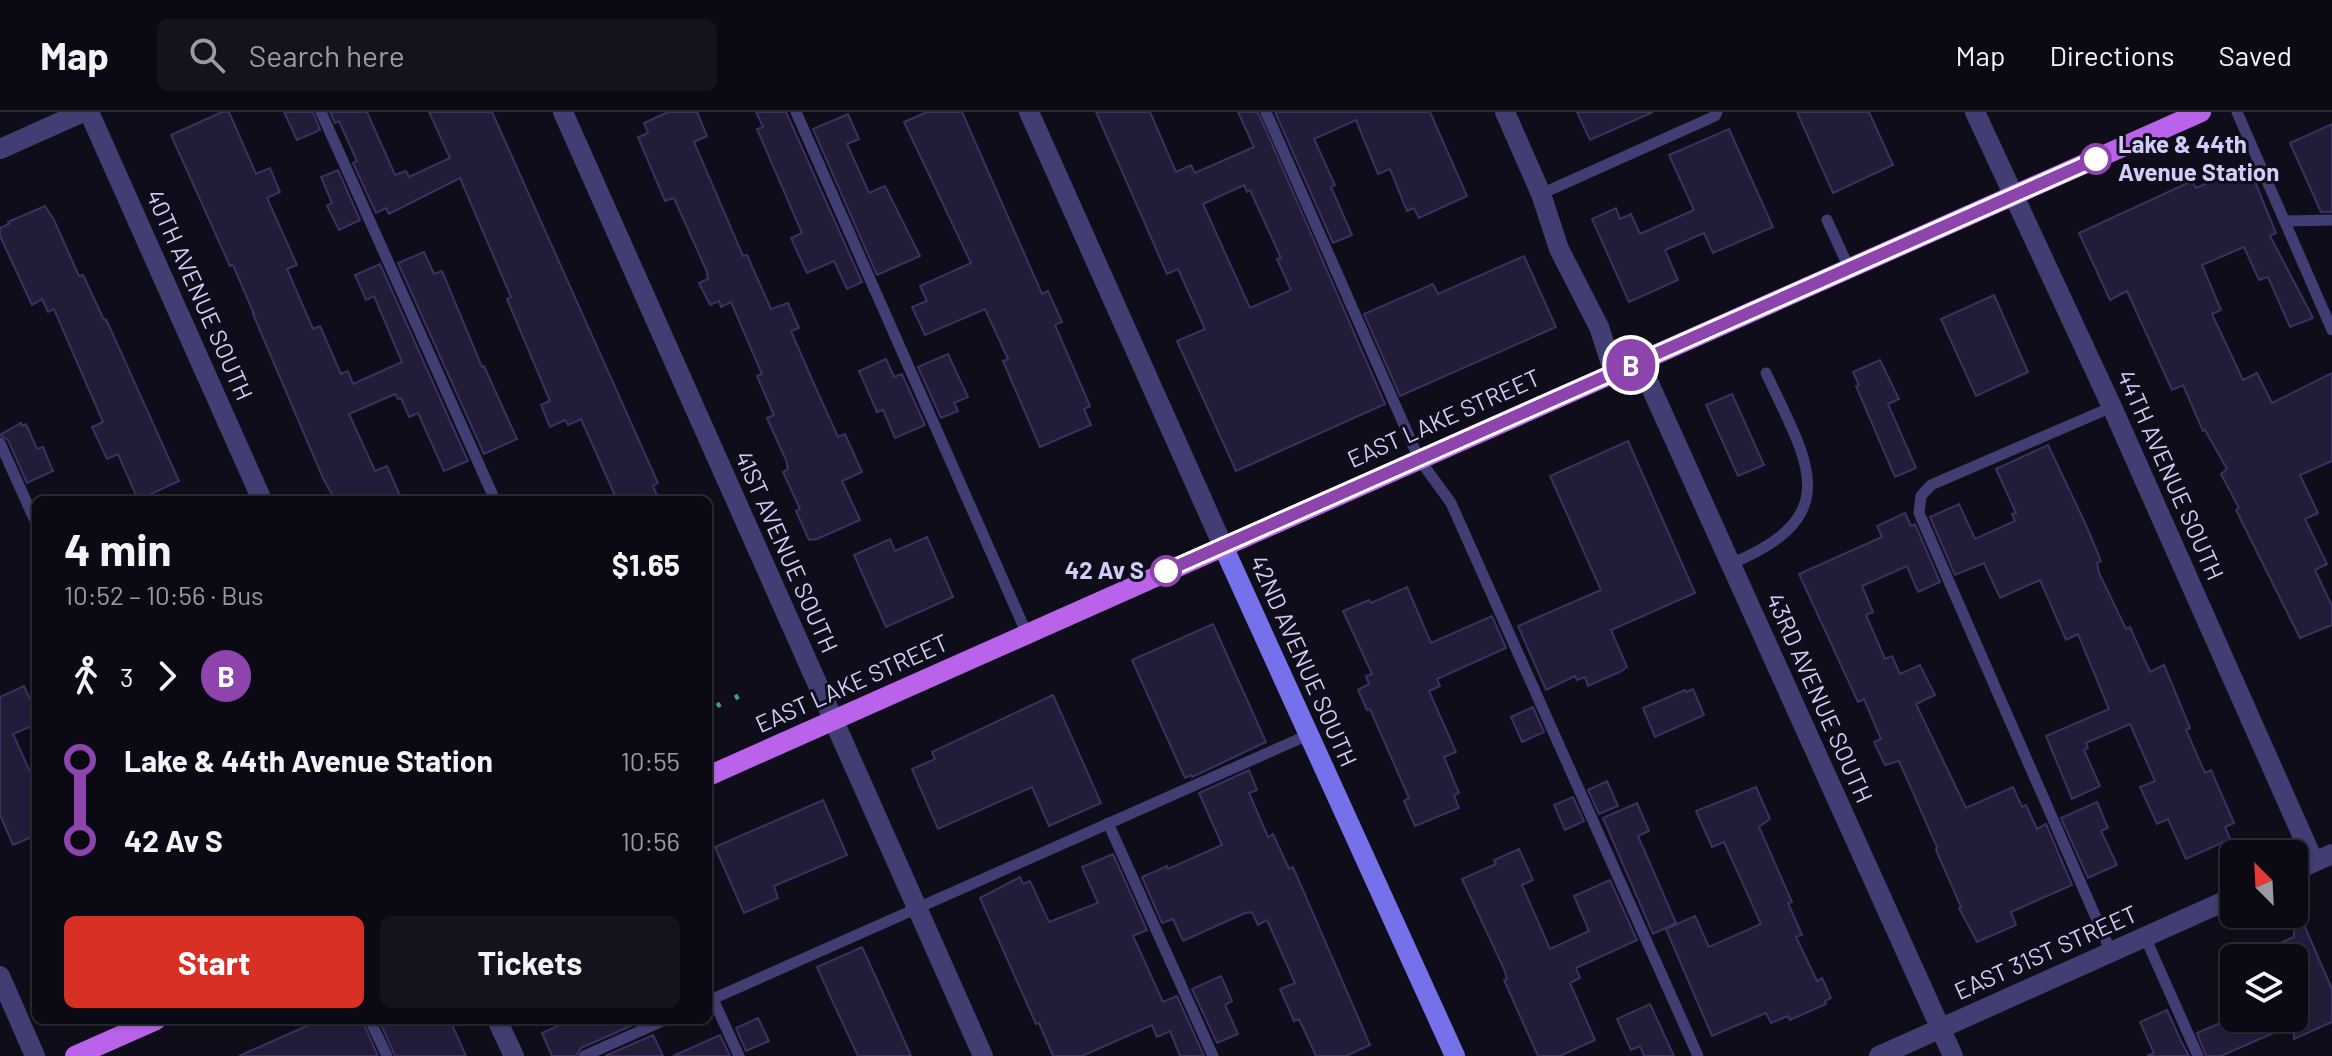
<!DOCTYPE html>
<html lang="en">
<head>
<meta charset="utf-8">
<style>
  body { margin:0; font-family:Barlow,sans-serif; background:#14131d; color:#f1f3f6; height:100vh; display:flex; flex-direction:column; font-size:30px; white-space:nowrap }
  * { box-sizing:border-box; margin:0 }
  p { font-size:26px; color:#9a9aa0 }
  .icon { flex:none; width:44px; height:44px; fill:none; stroke:currentColor; stroke-width:2; stroke-linecap:round; stroke-linejoin:round }
  .map { position:relative; flex:1; overflow:hidden }
  .details { position:absolute; left:32px; top:384px; width:680px; height:528px; display:flex; flex-direction:column; background:#0b0a14; border-radius:12px; box-shadow:0 2px 6px #0004,0 0 0 2px #2b2b34 }
  .details>* { flex:none }
  .badge { padding:0 16px; border-radius:26px; font-size:28px; line-height:52px }
  .needle { width:52px; rotate:336deg }
  .buttons { position:absolute; left:2220px; top:728px; display:grid; gap:16px }
  .buttons a { display:grid; place-items:center; width:88px; height:88px; border-radius:12px; background:#0b0a14; box-shadow:0 2px 6px #0004,0 0 0 2px #2b2b34; font-size:40px }
  .map>.badge { position:absolute; translate:-50% -50%; box-shadow:0 0 0 4px #fff }
  .legs { display:flex; align-items:center; gap:12px; height:88px; padding:0 32px; font-size:26px }
  .legs p { margin-inline-start:auto }
  .overview { display:flex; align-items:center; justify-content:space-between; height:136px; padding:0 32px }
  h1 { font-size:44px; font-weight:700; line-height:60px }
  .cta { display:flex; gap:16px; margin-top:auto; padding:16px 32px }
  .cta a { flex:1; height:92px; border-radius:12px; background:#d93025; color:#fff; font-size:32px; font-weight:700; line-height:92px; text-align:center }
  .cta a+a { background:#14131d; color:#f1f3f6 }
  ul { padding:0 32px; list-style:none }
  li { display:flex; align-items:center; gap:28px; height:80px; font-size:30px }
  li i { display:grid; place-items:center; width:12px; height:100%; margin:0 10px; background:currentColor }
  li i::after { content:''; width:20px; height:20px; margin:-10px; border:6px solid; border-radius:50%; background:#0b0a14 }
  li p { margin-inline-start:auto }
  li:first-child i { background:linear-gradient(#0000 50%,currentColor 0) }
  li:last-child i { background:linear-gradient(currentColor 50%,#0000 0) }
  header { display:flex; align-items:center; gap:48px; box-sizing:border-box; height:112px; padding:0 40px; background:#0b0a14; border-bottom:2px solid #2b2b34 }
  header strong { font-size:38px }
  nav { display:flex; gap:44px; margin-inline-start:auto; font-size:28px }
  .search { width:560px; height:72px; background:#14131d; display:flex; align-items:center; gap:20px; box-sizing:border-box; padding:0 28px; border-radius:12px; color:#9a9aa0; font-size:30px }
  .map>svg:first-child { display:block }
</style>
</head>
<body>
<header>
<strong>Map</strong>
<div class="search"><svg class="icon" aria-label="search" viewBox="0 0 24 24"><circle cx="10" cy="10" r="6"/><path d="M15 15l6 6"/></svg>Search here</div>
<nav><a>Map</a><a>Directions</a><a>Saved</a></nav>
</header>
<div class="map">
<svg width="2332" height="944" viewBox="0 0 2332 944">
  <rect width="100%" height="100%" fill="#0f0d1a"/>
  <!-- building -->
  <path fill="#221c38" stroke="#3b3161" stroke-width="2" fill-rule="evenodd" d="M222 0H229L256 62 270 56 280 80 267 86 297 153 287 157 313 217 320 214 341 262 348 259 353 272 402 250 374 184 366 188 355 163 380 152 468 349 444 359 418 301 409 305 401 286 398 287 395 282 349 302 375 359 387 354 402 388H335L323 366 253 202H254L233 153 230 154 171 23Z
    M284 0H313L320 18 297 28Z
    M330 0H367L395 63 406 59 409 65 450 46 429 0H492L658 371 653 374 659 388H617L581 307 568 313 565 308 550 315 541 293 550 289 507 187 511 185 460 66 389 102 386 96 376 101 353 51 357 49 339 9 335 11Z
    M668 0H697L707 24 694 30 743 144 747 143 771 197 788 191 799 216 791 219 814 272 838 325 845 322 862 360 842 369 860 408 817 427 809 428 796 399 800 397 783 360 788 357 786 348 767 306 774 303 757 264 762 262 731 190 721 195 719 189 710 193 699 171 708 167 707 160 674 86 665 89 638 25 648 21 644 11Z
    M756 0H786L862 170 847 177 834 149 807 161 791 126 802 121 757 17 763 15Z
    M927 0H962L1042 182 1048 179 1062 210 1055 213 1090 294 1084 297 1091 313 1040 335 1003 249 1008 247 985 197 925 223 912 195 927 189 920 174 971 151 904 10Z
    M1096 0H1150L1176 60 1191 53 1195 61 1254 35 1238 0H1258L1385 292 1236 359 1177 229 1205 217 1178 157 1167 162ZM1244 73 1247 80 1250 78 1281 146 1277 147 1291 178 1250 196 1203 92Z
    M1275 0H1430L1467 84 1419 106 1414 96 1407 99 1390 57 1378 62 1356 8 1314 27 1335 73 1331 75 1352 123 1333 131Z
    M1577 0H1653L1590 28Z
    M1797 0H1869L1893 53 1833 81Z
    M848 2 859 27 847 32 869 81 885 74 920 144 877 163 813 17Z
    M2332 12V100H2321L2290 31Z
    M1729 17 1773 115 1713 141 1704 121 1665 138 1678 168 1629 190 1592 107 1616 96 1620 107 1631 102 1640 122 1694 98 1669 43Z
    M2248 53 2276 121 2270 124 2313 206 2290 215 2268 165 2259 168 2244 135 2202 153 2221 198 2212 202 2243 268 2257 261 2272 291 2332 261V349L2300 363 2318 401 2305 407 2327 452 2315 458 2332 494V513L2300 526 2236 398 2239 396 2221 362 2227 357 2205 318 2203 319 2183 273 2172 278 2127 179 2110 188 2079 121 2192 69 2196 76Z
    M338 58 360 108 339 118 327 94 332 91 321 65Z
    M45 94 54 108 79 164 83 163 104 208 106 207 179 369 138 388 118 342 107 347 92 315 103 310 54 197 48 200 42 187 32 193 0 124V116L9 112 8 110Z
    M424 140 434 162 442 159 482 255 484 254 517 327 484 342 398 151Z
    M1524 144 1556 215 1400 284 1364 202 1433 172 1438 182Z
    M1994 183 2028 260 1976 284 1941 207Z
    M948 242 968 285 954 291 958 299 941 306 918 255Z
    M886 247 894 265 902 262 925 313 895 326 883 298 877 300 859 259Z
    M1880 248 1899 287 1888 292 1916 356 1895 365 1856 274 1859 273 1853 260Z
    M1732 282 1764 353 1738 364 1706 293Z
    M21 311 22 314 26 312 37 337 43 335 53 359 27 371 8 328 0 323Z
    M1628 329 1695 481 1611 518 1627 555 1620 560 1588 574 1585 565 1577 568 1575 564 1546 578 1518 514 1601 478 1550 364Z
    M2048 333 2086 413 2101 449 2097 451 2099 461 2126 517 2130 515 2150 560 2164 553 2190 616 2186 618 2205 661 2211 658 2234 711 2225 715 2230 727 2186 747 2168 707 2157 712 2140 675 2155 669 2130 612 2086 631 2088 636 2084 638 2100 674 2072 687 2046 624 2109 597 2078 522 2066 528 2040 468 2000 486 1984 451 1955 463 1930 405 1959 392 1975 427 2015 409 2012 402 2016 401 1996 357Z
    M1905 401 1911 414 1915 412 1940 470 1918 480 1907 454 1862 474 1873 500 1866 503 1885 547 1892 544 1900 562 1920 553 1935 583 1916 592 1966 696 2013 675 2022 695 2026 693 2037 717 2046 712 2072 773 2011 800 2016 813 1977 830 1959 796 1961 795 1936 738 1937 735 1899 649 1885 653 1874 630 1881 627 1864 587 1858 590 1799 462 1882 425 1877 414Z
    M927 425 953 485 886 515 854 443 890 427 895 439Z
    M1407 475 1431 531 1492 504 1506 536 1437 567 1440 574 1429 579 1456 640 1444 645 1459 681 1454 683 1459 696 1415 714 1404 689 1409 686 1370 597 1367 598 1358 578 1369 572 1366 564 1372 562 1343 499 1369 488 1371 491Z
    M1213 512 1266 630 1192 665 1191 663 1185 666 1132 548Z
    M24 574 36 601V612L13 622 36 673V723L13 733 0 703V585Z
    M1693 577 1704 603 1655 625 1643 596 1685 578 1686 580Z
    M1053 583 1101 691 1049 714 1032 675 938 717 912 657 935 647 932 640Z
    M1533 595 1544 620 1522 630 1511 605Z
    M1249 658 1257 678 1249 681 1268 725 1273 722 1289 757 1293 755 1370 933 1346 944H1316L1299 907 1294 909 1280 877 1295 871 1267 808 1258 813 1252 800 1245 801 1183 829 1173 807 1162 811 1142 765 1167 754 1168 757 1222 733 1199 681Z
    M1607 669 1618 694 1599 702 1588 678Z
    M1756 675 1770 707 1759 715 1792 790 1788 791 1802 823 1796 825 1817 869 1822 866 1831 886 1825 889 1826 892 1790 908 1788 904 1771 911 1766 901 1712 924 1666 817 1695 804 1709 835 1761 812 1724 730 1712 735 1696 699Z
    M1573 685 1584 709 1565 718 1554 693Z
    M823 688 847 743 774 774 778 786 744 801 715 735Z
    M2097 690 2108 716 2101 719 2117 753 2088 766 2061 706Z
    M1637 691 1649 719 1638 724 1676 811 1653 822 1603 706Z
    M1519 737 1533 768 1522 773 1550 837 1589 819 1574 784 1610 768 1637 828 1576 856 1580 866 1570 871 1595 928 1560 944H1538L1504 868 1507 867 1504 857 1462 767 1496 752 1494 748Z
    M1113 742 1147 818 1133 824 1163 890 1177 884 1204 944H1180L1170 919 1157 925 1152 913 1082 944H1053L1039 911 1036 912 980 786 1020 765 1023 772 1030 769 1049 810 1098 791 1082 755Z
    M2294 790 2332 877V910L2294 927V912L2221 944H2206L2197 921 2232 906H2294V846H2246L2294 825Z
    M862 835 883 881 911 944H858L831 886 817 855Z
    M1221 864 1232 889 1225 893 1238 922 1217 931 1192 877Z
    M1650 892 1674 944H1644L1640 934 1631 938 1617 907Z
    M2167 898 2181 929 2189 944H2147L2154 941 2140 910Z
    M758 906 769 929 746 939 736 916Z
    M320 908H362L378 944H239Z
    M379 908H450L466 944H395Z
    M571 908H644L581 936 576 944H552L542 921Z
    M653 923 663 944H605Z
    M720 923 730 944H673Z"/>
  <g fill="none" stroke-linecap="round" stroke-linejoin="round">
    <!-- path -->
    <path stroke="#3c9d98" stroke-width="5" stroke-dasharray="4 6" stroke-linecap="butt" d="M735 586 742 582
      M717 594 725 589"/>
    <!-- lane -->
    <path stroke="#413e73" stroke-width="11" d="M321 0 495 388
      M796 0 1027 522
      M1266 0 1419 347 1451 391 1698 944
      M2237 0 2332 218
      M1541 82 1715 4 1717 0
      M1827 108 1849 156
      M2285 109 2332 108
      M0 331 36 411
      M1730 452C1847 404 1808 351 1766 261
      M1108 711 1213 944
      M2145 825 2198 944
      M2111 840 1919 401 1921 384 1931 373 2112 295
      M713 887 739 944
      M708 889 1308 623
      M370 908 387 944
      M584 944 665 908"/>
    <!-- street -->
    <path stroke="#413e73" stroke-width="20" d="M89 0 262 388
      M563 0 983 944
      M1029 0 1223 434
      M1505 0 1541 82 1559 137 1599 215 1614 261
      M1975 0 2112 295 2314 750
      M0 37 83 0
      M1639 249 1953 944
      M2294 759 2332 742
      M0 864 35 944
      M497 908 514 944
      M1879 944 2234 785"/>
    <!-- secondary -->
    <path stroke="#7571eb" stroke-width="20" d="M1223 434 1455 944"/>
    <!-- primary -->
    <path stroke="#b863e9" stroke-width="20" d="M708 664 2201 0
      M75 944 156 908"/>
  </g>
  <g fill="none" stroke-linecap="round" stroke-linejoin="round">
    <defs>
      <path id="line-1" d="M1166 459 2096 47"/>
    </defs>
    <!-- line-1 casing -->
    <use href="#line-1" stroke="#fff" stroke-width="18"/>
    <!-- line-1 -->
    <use href="#line-1" stroke="#8e44ad" stroke-width="12"/>
  </g>
  <!-- markers -->
  <g fill="#fff" stroke="#8e44ad" stroke-width="4">
    <circle cx="2096" cy="47" r="14"/>
    <circle cx="1166" cy="459" r="14"/>
  </g>
  <g text-anchor="middle" stroke-width="6" stroke-linejoin="round" paint-order="stroke">
    <!-- stop labels -->
    <g font-size="24" font-weight="bold" fill="#d2cdf8" stroke="#0f0d1a" text-anchor="start">
      <text x="2118" y="41">Lake &amp; 44th<tspan x="2118" dy="28">Avenue Station</tspan></text>
      <text x="1144" y="467" text-anchor="end">42 Av S</text>
    </g>
    <!-- street labels -->
    <g font-size="24" fill="#d2cdf8" stroke="#0f0d1a">
      <text transform="translate(199 183) rotate(66)" y="8">40TH AVENUE SOUTH</text>
      <text transform="translate(1444 307) rotate(-24)" y="8">EAST LAKE STREET</text>
      <text transform="translate(2170 363) rotate(66)" y="8">44TH AVENUE SOUTH</text>
      <text transform="translate(786 440) rotate(66)" y="8">41ST AVENUE SOUTH</text>
      <text transform="translate(1303 549) rotate(66)" y="8">42ND AVENUE SOUTH</text>
      <text transform="translate(852 572) rotate(-24)" y="8">EAST LAKE STREET</text>
      <text transform="translate(1819 586) rotate(66)" y="8">43RD AVENUE SOUTH</text>
      <text transform="translate(2046 841) rotate(-24)" y="8">EAST 31ST STREET</text>
    </g>
  </g>
</svg>
<div class="buttons">
<a><svg class="needle" viewBox="-14 -14 28 28"><path d="M0-13l5 13h-10z" fill="#e53935"/><path d="M0 13l5-13h-10z" fill="#9a9aa0"/></svg></a>
<a><svg class="icon" aria-label="layers" viewBox="0 0 24 24"><path d="M12 4l9 5-9 5-9-5zM3 14l9 5 9-5"/></svg></a>
</div>
<b class="badge" style="left:1631px;top:253px;background:#8e44ad;color:#fff">B</b>
<section class="details">
<div class="overview"><div><h1>4 min</h1><p>10:52 – 10:56 · Bus</p></div><b>$1.65</b></div>
<div class="legs"><svg class="icon" aria-label="walk" viewBox="0 0 24 24"><circle cx="13" cy="4" r="2"/><path d="M13 8l-2 6 4 7M11 14l-3 7M7 12l3-4h3l4 4"/></svg>3<svg class="icon" aria-label="forward" viewBox="0 0 24 24"><path d="M9 5l7 7-7 7"/></svg><b class="badge" style="background:#8e44ad;color:#fff">B</b></div>
<ul>
<li><i style="color:#8e44ad"></i><b>Lake &amp; 44th Avenue Station</b><p>10:55</p></li>
<li><i style="color:#8e44ad"></i><b>42 Av S</b><p>10:56</p></li>
</ul>
<div class="cta"><a>Start</a><a>Tickets</a></div>
</section>
</div>
</body>
</html>
